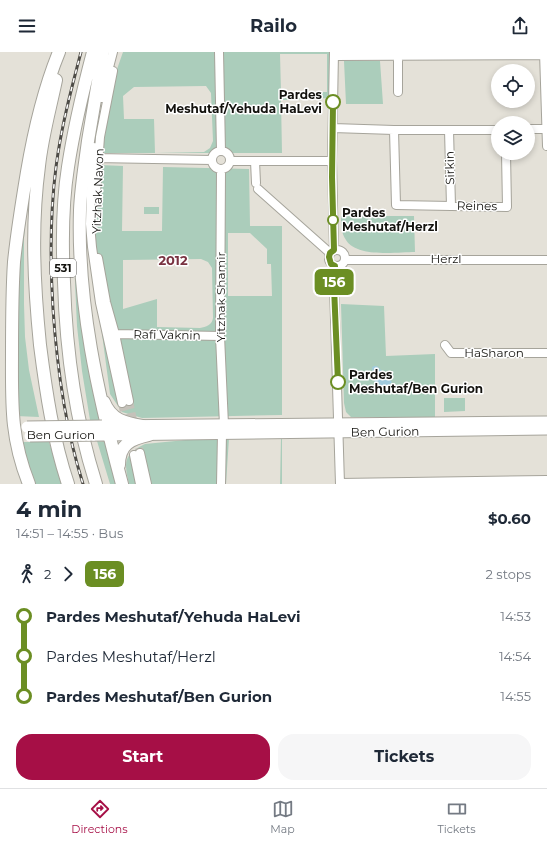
<!DOCTYPE html>
<html lang="en">
<head>
<meta charset="utf-8">
<style>
  body { margin:0; font-family:Montserrat,sans-serif; background:#f6f6f7; color:#1f2937; height:100vh; display:flex; flex-direction:column; font-size:15px; white-space:nowrap }
  * { box-sizing:border-box; margin:0 }
  p { font-size:13px; color:#747a83 }
  .icon { flex:none; width:22px; height:22px; fill:none; stroke:currentColor; stroke-width:2; stroke-linecap:round; stroke-linejoin:round }
  .map { position:relative; height:432px; overflow:hidden }
  .side { display:flex; flex-direction:column; background:#fff; flex:1 }
  .side>* { flex:none }
  .badge { padding:0 8px; border-radius:6px; font-size:14px; line-height:26px }
  .fabs { position:absolute; left:491px; top:12px; display:grid; gap:8px }
  .fabs a { display:grid; place-items:center; width:44px; height:44px; border-radius:50%; background:#fff; box-shadow:0 2px 6px #0003; font-size:20px }
  .map>.badge { position:absolute; translate:-50% -50%; box-shadow:0 0 0 2px #fff }
  .legs { display:flex; align-items:center; gap:6px; height:44px; padding:0 16px; font-size:13px }
  .legs p { margin-inline-start:auto }
  .summary { display:flex; align-items:center; justify-content:space-between; height:68px; padding:0 16px }
  h1 { font-size:22px; font-weight:700; line-height:30px }
  .cta { display:flex; gap:8px; margin-top:auto; padding:8px 16px }
  .cta a { flex:1; height:46px; border-radius:16px; background:#a60f46; color:#fff; font-size:16px; font-weight:700; line-height:46px; text-align:center }
  .cta a+a { background:#f6f6f7; color:#1f2937 }
  ul { padding:0 16px; list-style:none }
  li { display:flex; align-items:center; gap:14px; height:40px; font-size:15px }
  li i { display:grid; place-items:center; width:6px; height:100%; margin:0 5px; background:currentColor }
  li i::after { content:''; width:10px; height:10px; margin:-5px; border:3px solid; border-radius:50%; background:#fff }
  li p { margin-inline-start:auto }
  li:first-child i { background:linear-gradient(#0000 50%,currentColor 0) }
  li:last-child i { background:linear-gradient(currentColor 50%,#0000 0) }
  header { display:flex; justify-content:space-between; align-items:center; height:52px; padding:0 16px; background:#fff; font-size:18px; font-weight:700 }
  .menu { display:flex; justify-content:space-around; align-items:center; height:56px; border-top:1px solid #e0e1e3; background:#fff; font-size:11px; color:#747a83 }
  .menu a { display:grid; justify-items:center; gap:2px }
  .menu .current { color:#a60f46 }
  .map>svg:first-child { display:block }
</style>
</head>
<body>
<header><svg class="icon" aria-label="menu" viewBox="0 0 24 24"><path d="M4 6h16M4 12h16M4 18h16"/></svg>Railo<svg class="icon" aria-label="share" viewBox="0 0 24 24"><path d="M12 15V3M7 8l5-5 5 5M5 13v7h14v-7"/></svg></header>
<div class="map">
<svg width="547" height="432" viewBox="0 0 547 432">
  <rect width="100%" height="100%" fill="#e4e1d8"/>
  <!-- green -->
  <path fill="#abcdbb" fill-rule="evenodd" d="M123 0H330V46L281 48 282 101H102L115 23ZM280 2H327V40H281ZM206 34 211 41 213 89 210 96 204 100 155 101 154 67H124L123 44 134 35Z
    M344 9H380L383 52H346Z
    M100 113 123 114 122 179H162L163 115 249 117 250 174H282V363L142 366 122 360 110 342 92 207ZM228 181H250L267 197V212H271L272 244H228ZM201 207 208 210 212 216 213 266C212 273 206 275 200 276L157 275V247L123 257V208Z
    M30 122 24 186V252L25 285 29 318 39 365 16 364 17 233Z
    M144 155H159V162H144Z
    M341 164H414L415 200C397 200 357 206 346 188 341 181 341 173 341 164Z
    M74 208 84 278 101 369 90 368 82 319 77 274Z
    M341 252 384 254 386 304 435 302V365H351L346 360 344 351Z
    M444 346H465V359L444 360Z
    M282 383V432H280L281 386H229L226 432H129C124 411 123 402 145 392L226 384Z
    M97 389 106 390 118 432H110Z
    M19 390H49L62 432H33Z"/>
  <!-- water -->
  <path fill="#a1cbde" d="M375 314H377L385 322 384 324 385 326H388L392 330 387 335C378 333 375 335 374 325 374 321 372 319 372 315Z"/>
  <g fill="none" stroke-linecap="round" stroke-linejoin="round">
    <!-- minor-tunnel -->
    <path stroke="#c5c2ba" stroke-width="8" stroke-dasharray="8 4" stroke-linecap="butt" d="M129 349 140 401
      M122 351 127 373"/>
    <defs>
      <path id="minor" d="M219 0 221 99
        M334 0 332 109 334 198
        M544 0 547 94
        M334 4 547 3
        M398 4V40
        M101 46 113 0
        M333 76 394 78H498
        M528 77H546
        M394 78 396 153 507 155 506 101
        M449 78 451 154
        M93 95 92 106 90 172 92 195 100 251 122 351
        M212 108a9 9 0 1 1 18 0a9 9 0 1 1-18 0Z
        M95 106 212 108
        M230 109H332
        M255 109 256 131
        M221 118 220 284 224 373
        M258 137 330 201
        M96 140 100 85 113 19
        M329 206a8 8 0 1 1 16 0a8 8 0 1 1-16 0Z
        M98 206 106 250 115 282 129 349
        M345 208H547
        M335 214 334 235 340 432
        M115 282 220 284
        M445 293 451 301H547
        M140 401 147 432
        M134 403 140 432
        M340 431 547 428
        M221 432 222 382"/>
      <path id="major" d="M102 374 547 370
        M104 383 547 377"/>
      <path id="highway" d="M93 0C83 38 74 76 68 115 62 153 62 191 64 230 66 299 75 366 96 432
        M103 0C98 30 93 60 88 89 85 112 81 135 80 158 77 251 98 343 122 432
        M56 28C50 57 42 85 39 114 31 174 34 233 40 293 46 340 53 387 68 432
        M104 350C111 368 125 371 142 374
        M119 413C119 392 131 387 149 383
        M29 432C10 385 12 350 12 301 12 271 12 240 14 210 17 180 22 150 27 120 34 79 43 39 59 0"/>
    </defs>
    <!-- minor casing -->
    <use href="#minor" stroke="#a6a49b" stroke-width="10"/>
    <!-- major casing -->
    <use href="#major" stroke="#a6a49b" stroke-width="13"/>
    <!-- highway casing -->
    <use href="#highway" stroke="#a6a49b" stroke-width="14"/>
    <!-- minor -->
    <use href="#minor" stroke="#fff" stroke-width="8"/>
    <!-- major -->
    <use href="#major" stroke="#fff" stroke-width="11"/>
    <!-- highway -->
    <use href="#highway" stroke="#fff" stroke-width="12"/>
    <defs>
      <path id="rail" d="M81 0C71 38 61 76 56 115 50 162 50 209 53 257 57 316 65 375 83 432"/>
    </defs>
    <!-- rail casing -->
    <use href="#rail" stroke="#4e4c47" stroke-width="3"/>
    <!-- rail -->
    <use href="#rail" stroke="#fff" stroke-width="1.5" stroke-dasharray="4.5" stroke-linecap="butt"/>
    <defs>
      <path id="major-bridge" d="M27 375 102 374
        M30 384 104 383"/>
    </defs>
    <!-- major-bridge casing -->
    <use href="#major-bridge" stroke="#a6a49b" stroke-width="13" stroke-linecap="butt"/>
    <!-- major-bridge -->
    <use href="#major-bridge" stroke="#fff" stroke-width="11"/>
  </g>
  <g fill="none" stroke-linecap="round" stroke-linejoin="round">
    <defs>
      <path id="line-1" d="M333 50 332 125 334 198 330 201 329 205 331 212 335 214 334 235 338 330"/>
    </defs>
    <!-- line-1 casing -->
    <use href="#line-1" stroke="#fff" stroke-width="9"/>
    <!-- line-1 -->
    <use href="#line-1" stroke="#6b8e23" stroke-width="6"/>
  </g>
  <!-- markers -->
  <g fill="#fff" stroke="#6b8e23" stroke-width="2">
    <circle cx="333" cy="50" r="7"/>
    <circle cx="333" cy="168" r="5"/>
    <circle cx="338" cy="330" r="7"/>
  </g>
  <g text-anchor="middle" stroke-width="3" stroke-linejoin="round" paint-order="stroke">
    <!-- shield labels -->
    <rect fill="#fff" stroke="#5a5956" stroke-width="1" x="50" y="207" width="26" height="18" rx="3"/>
    <g font-size="11" font-weight="bold" fill="#13120e">
      <text x="63" y="220">531</text>
    </g>
    <!-- stop labels -->
    <g font-size="12" font-weight="bold" fill="#13120e" stroke="#fff" text-anchor="start">
      <text x="322" y="47" text-anchor="end">Pardes<tspan x="322" dy="14">Meshutaf/Yehuda HaLevi</tspan></text>
      <text x="342" y="165">Pardes<tspan x="342" dy="14">Meshutaf/Herzl</tspan></text>
      <text x="349" y="327">Pardes<tspan x="349" dy="14">Meshutaf/Ben Gurion</tspan></text>
    </g>
    <!-- street labels -->
    <g font-size="12" fill="#13120e" stroke="#fff">
      <text transform="translate(450 116) rotate(-91)" y="4">Sirkin</text>
      <text transform="translate(98 139) rotate(-88)" y="4">Yitzhak Navon</text>
      <text transform="translate(477 154) rotate(1)" y="4">Reines</text>
      <text x="446" y="211">Herzl</text>
      <text transform="translate(221 245) rotate(-90)" y="4">Yitzhak Shamir</text>
      <text transform="translate(167 283) rotate(1)" y="4">Rafi Vaknin</text>
      <text x="494" y="305">HaSharon</text>
      <text transform="translate(385 380) rotate(-1)" y="4">Ben Gurion</text>
      <text x="61" y="387">Ben Gurion</text>
    </g>
    <!-- neighbourhood labels -->
    <g font-size="13" font-weight="bold" fill="#793241" stroke="#fff">
      <text x="173" y="213">2012</text>
    </g>
  </g>
</svg>
<div class="fabs">
<a><svg class="icon" aria-label="locate" viewBox="0 0 24 24"><circle cx="12" cy="12" r="6"/><path d="M12 2v4M12 18v4M2 12h4M18 12h4"/></svg></a>
<a><svg class="icon" aria-label="layers" viewBox="0 0 24 24"><path d="M12 4l9 5-9 5-9-5zM3 14l9 5 9-5"/></svg></a>
</div>
<b class="badge" style="left:334px;top:230px;background:#6b8e23;color:#fff">156</b>
</div>
<section class="side">
<div class="summary"><div><h1>4 min</h1><p>14:51 – 14:55 · Bus</p></div><b>$0.60</b></div>
<div class="legs"><svg class="icon" aria-label="walk" viewBox="0 0 24 24"><circle cx="13" cy="4" r="2"/><path d="M13 8l-2 6 4 7M11 14l-3 7M7 12l3-4h3l4 4"/></svg>2<svg class="icon" aria-label="forward" viewBox="0 0 24 24"><path d="M9 5l7 7-7 7"/></svg><b class="badge" style="background:#6b8e23;color:#fff">156</b><p>2 stops</p></div>
<ul>
<li><i style="color:#6b8e23"></i><b>Pardes Meshutaf/Yehuda HaLevi</b><p>14:53</p></li>
<li><i style="color:#6b8e23"></i><span>Pardes Meshutaf/Herzl</span><p>14:54</p></li>
<li><i style="color:#6b8e23"></i><b>Pardes Meshutaf/Ben Gurion</b><p>14:55</p></li>
</ul>
<div class="cta"><a>Start</a><a>Tickets</a></div>
</section>
<nav class="menu">
<a class="current"><svg class="icon" aria-label="directions" viewBox="0 0 24 24"><path d="M12 3l9 9-9 9-9-9zM9 14v-3h6M13 9l2 2-2 2"/></svg>Directions</a>
<a><svg class="icon" aria-label="map" viewBox="0 0 24 24"><path d="M3 6l6-2 6 2 6-2v14l-6 2-6-2-6 2zM9 4v14M15 6v14"/></svg>Map</a>
<a><svg class="icon" aria-label="tickets" viewBox="0 0 24 24"><path d="M3 7h18v10H3zM15 7v10"/></svg>Tickets</a>
</nav>
</body>
</html>
